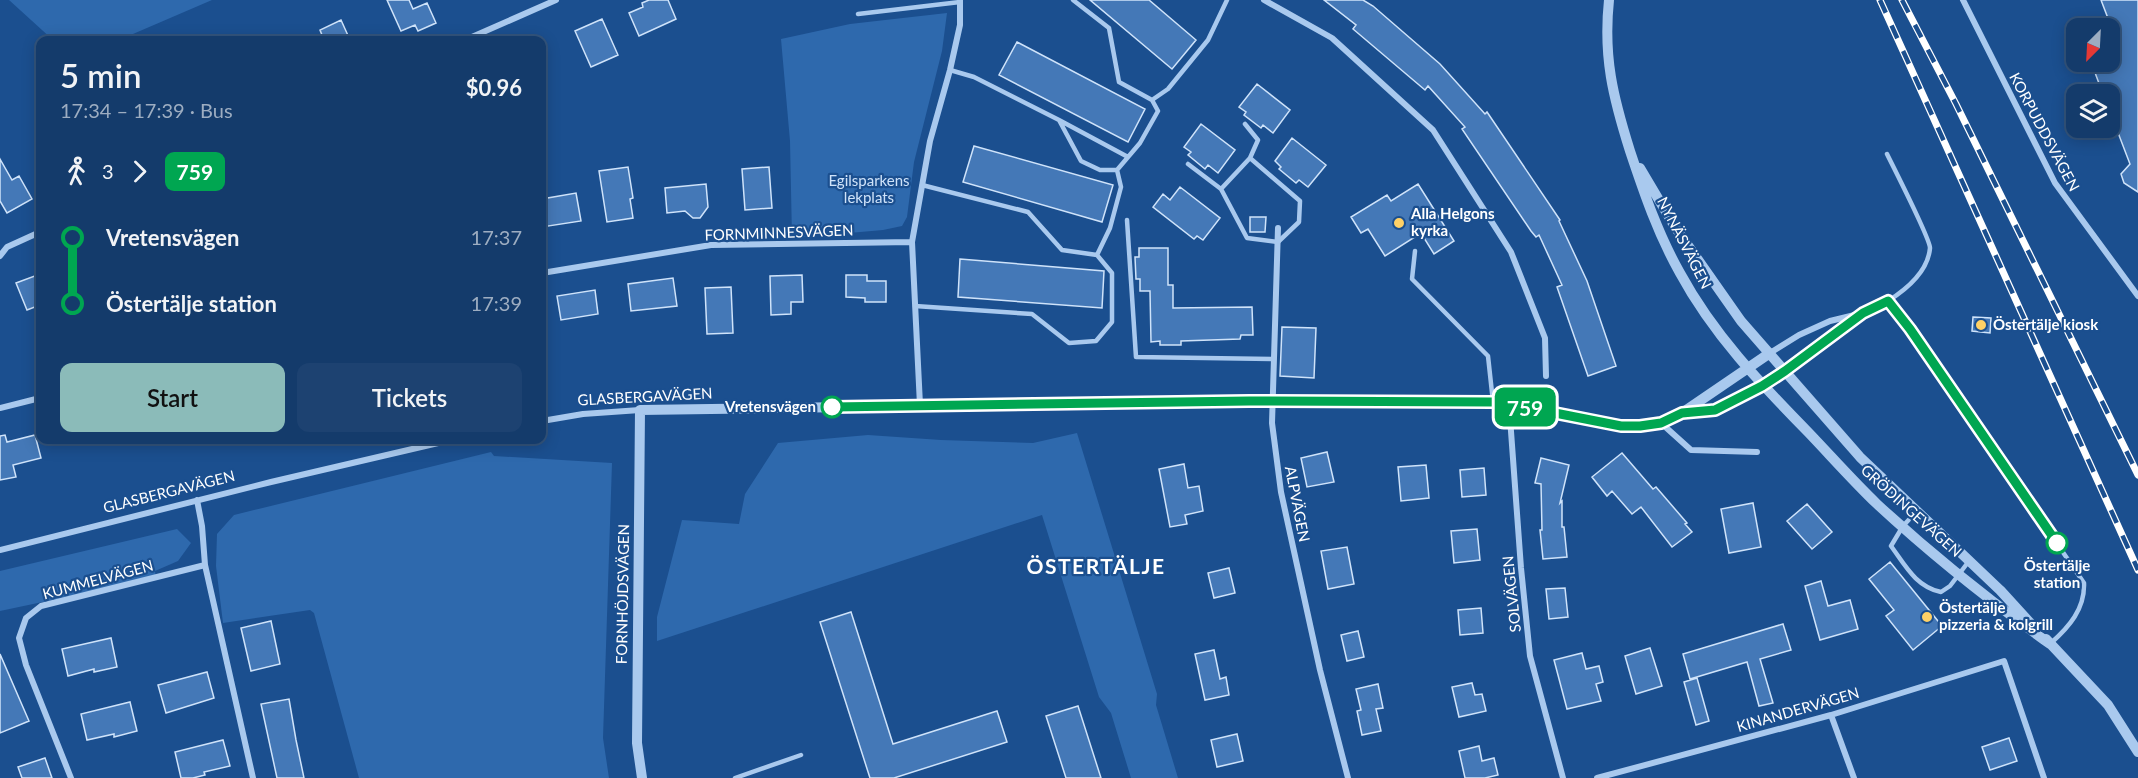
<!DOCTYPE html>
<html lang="en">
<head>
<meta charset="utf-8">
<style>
  body { margin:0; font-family:Lato,sans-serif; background:#1d4271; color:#f1f3f6; height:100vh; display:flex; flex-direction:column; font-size:22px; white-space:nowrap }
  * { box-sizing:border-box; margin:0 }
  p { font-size:20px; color:#9dadc1 }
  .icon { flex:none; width:33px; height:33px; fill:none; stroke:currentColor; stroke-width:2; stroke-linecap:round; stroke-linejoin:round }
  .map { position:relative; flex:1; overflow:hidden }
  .panel { position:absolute; left:36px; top:36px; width:510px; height:408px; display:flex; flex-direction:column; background:#143b6b; border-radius:12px; box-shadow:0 3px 15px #0003,0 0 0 2px #33557e }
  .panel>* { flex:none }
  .badge { padding:0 12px; border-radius:9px; font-size:21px; line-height:39px }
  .needle { width:39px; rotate:204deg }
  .buttons { position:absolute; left:2066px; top:18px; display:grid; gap:12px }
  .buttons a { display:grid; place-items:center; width:54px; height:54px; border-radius:12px; background:#143b6b; box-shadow:0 3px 15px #0003,0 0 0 2px #33557e; font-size:30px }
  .map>.badge { position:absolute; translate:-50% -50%; box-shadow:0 0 0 3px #fff }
  .legs { display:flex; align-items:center; gap:9px; height:66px; padding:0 24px; font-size:20px }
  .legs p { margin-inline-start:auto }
  .overview { display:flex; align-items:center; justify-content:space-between; height:102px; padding:0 24px }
  h1 { font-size:33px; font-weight:600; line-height:45px }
  .primary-button { display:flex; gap:12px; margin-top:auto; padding:12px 24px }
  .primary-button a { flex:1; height:69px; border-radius:12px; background:#8bbbb9; color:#111; font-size:24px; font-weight:600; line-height:69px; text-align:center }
  .primary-button a+a { background:#1d4271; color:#f1f3f6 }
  ul { padding:0 24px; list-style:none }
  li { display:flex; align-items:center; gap:21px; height:66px; font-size:22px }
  li i { display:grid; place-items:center; width:9px; height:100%; margin:0 8px; background:currentColor }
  li i::after { content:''; width:15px; height:15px; margin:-8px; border:4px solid; border-radius:50%; background:#143b6b }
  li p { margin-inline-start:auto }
  li:first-child i { background:linear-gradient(#0000 50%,currentColor 0) }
  li:last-child i { background:linear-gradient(currentColor 50%,#0000 0) }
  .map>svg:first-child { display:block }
</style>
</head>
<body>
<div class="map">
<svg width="2138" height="778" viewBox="0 0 2138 778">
  <rect width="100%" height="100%" fill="#1b4f8f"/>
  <!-- green -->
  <path fill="#2e69ad" d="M9 0H212L119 40H53Z
    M947 13 942 51 914 162 907 217 902 226 883 230 792 238 790 141 781 39 850 24Z
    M1077 433 1157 694 1156 705 1178 778H1131L1111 713 1099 697 1042 515 657 641V617L682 520 739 524 745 494 778 443 868 435 941 440 1033 443Z
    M491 452 494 456 612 463 603 738 609 778H359L314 613 310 610 223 623 216 566 217 534 234 515Z
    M177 529 191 543 178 561 155 571 156 578 0 611V571Z"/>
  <!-- building -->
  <path fill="#4478b7" stroke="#cfe3fa" stroke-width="1.5" d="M387 0H409L413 9 427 3 436 23 418 31 415 25 401 31Z
    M649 0H668L676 19 639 36 629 13 643 7 642 3Z
    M1090 0H1149L1196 40 1172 69Z
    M1324 0H1363L1373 6 1440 64 1485 114 1487 112 1560 220 1559 221 1587 281 1616 366 1588 376 1557 287 1562 285 1539 235 1536 237 1531 231 1462 129 1465 127 1428 86 1425 90 1353 29 1356 25Z
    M2101 0H2138V192L2124 183 2121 174 2130 164 2109 109V94H2103L2091 62H2109V21Z
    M602 19 618 55 591 67 575 31Z
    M341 20 350 40H324L320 30Z
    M1017 42 1145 109 1128 142 999 75Z
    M1257 84 1290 110 1273 133 1263 125 1261 128 1244 115 1246 112 1239 107Z
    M1201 124 1235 150 1218 173 1208 165 1205 169 1188 155 1191 152 1184 147Z
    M1292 138 1326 165 1308 187 1299 180 1296 183 1279 169 1281 167 1275 161Z
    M974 146 1113 185 1102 222 963 182Z
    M0 159 12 180 19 176 32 199 7 213 0 201Z
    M628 167 633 198 630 199 633 218 607 222 599 171Z
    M769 167 772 208 745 210 742 169Z
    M706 184 708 207 700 218H693L685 211 667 213 665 188Z
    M1418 184 1454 241 1434 254 1421 233 1385 256 1368 229 1361 233 1351 217 1387 195 1391 201Z
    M1180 187 1220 218 1203 240 1197 236 1194 239 1153 207 1163 194 1170 200Z
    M576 193 581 221 542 227V199Z
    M1250 217H1266L1265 232H1250Z
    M1139 248H1168V285H1173V308L1252 307 1253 335H1241L1240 339 1181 341V345H1160V341L1151 342 1150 291H1140V279H1136L1135 257H1139Z
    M960 259 1104 271 1102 308 958 297Z
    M40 274V305L27 310 16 283Z
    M802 275 803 302H791V314L771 315 770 276Z
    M846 275H867V281H886V302H865V298L846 297Z
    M673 278 677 306 631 311 628 284Z
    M731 287 733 333 707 334 705 288Z
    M595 290 598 314 561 320 557 296Z
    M1973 317 1991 318 1990 333 1972 331Z
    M1282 327 1316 328 1314 378 1280 376Z
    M5 435 7 442 35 435 41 458 13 465 16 477 0 480V436Z
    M1327 452 1334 482 1307 487 1301 458Z
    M1622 453 1653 489 1656 487 1687 523 1685 524 1692 532 1672 547 1641 507 1632 514 1612 491 1607 496 1592 477Z
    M1541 458 1569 465 1560 503 1562 501V527H1564L1567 557 1543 559 1540 530H1542L1541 484 1535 483Z
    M1184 464 1188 488 1199 486 1203 511 1185 515 1187 524 1170 527 1159 469Z
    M1426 465 1429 498 1401 501 1398 467Z
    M1484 468 1486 495 1462 497 1460 470Z
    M1753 503 1761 547 1729 553 1721 509Z
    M1807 504 1832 532 1812 549 1787 521Z
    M1477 529 1480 560 1454 563 1451 531Z
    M1347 547 1354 584 1328 589 1321 551Z
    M1890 562 1942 626 1913 650 1886 616 1894 610 1869 579Z
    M1229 568 1235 593 1214 598 1208 573Z
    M1821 581 1828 606 1850 600 1858 629 1820 640 1805 586Z
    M1565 588 1568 617 1549 619 1546 589Z
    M1481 608 1483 633 1460 635 1458 610Z
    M851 612 893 744 997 711 1007 742 894 778H870L820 622Z
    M271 621 280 664 251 671 241 628Z
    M1783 624 1791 650 1760 659 1773 703 1759 706 1747 662 1690 679 1683 654Z
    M1358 631 1364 657 1347 661 1341 635Z
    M111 638 117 667 94 672V669L68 676 62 649Z
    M1650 648 1662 686 1636 694 1625 656Z
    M1214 650 1220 679 1226 677 1229 695 1205 700 1195 654Z
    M1582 653 1586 669 1599 666 1603 682 1596 684 1601 701 1567 709 1554 660Z
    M0 654 29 721 0 733Z
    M207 672 214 698 166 713 158 685Z
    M1697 678 1709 721 1696 725 1684 682Z
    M1472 683 1475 695 1482 694 1486 711 1459 717 1452 687Z
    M1378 684 1383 708 1376 709 1381 731 1362 735 1357 711 1361 710 1356 689Z
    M289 699 296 740 304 778H277L261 704Z
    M130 702 137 731 114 737V734L87 740 81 714Z
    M1078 706 1101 778H1066L1046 716Z
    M1237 734 1243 761 1217 767 1211 740Z
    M2009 738 2017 761 1990 770 1982 747Z
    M223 740 230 766 204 772 205 775 193 778H181L175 752Z
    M1479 746 1482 761 1494 758 1498 775 1485 778H1465L1459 751Z
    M45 758 52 778H22L18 767Z"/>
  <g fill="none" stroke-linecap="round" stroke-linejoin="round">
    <!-- service -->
    <path stroke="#a9c9ee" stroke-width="4.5" d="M858 14 960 2
      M950 70 974 77 1059 120 1081 161 1100 170H1117
      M1152 100 1168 89 1208 40 1227 0
      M1059 120 1128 157
      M1245 124 1258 140 1250 158 1221 189 1247 238 1278 242 1299 222 1300 201 1250 158
      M1887 154C1894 168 1930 239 1930 248 1928 272 1907 289 1888 301L1910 329 2084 583C2085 609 2069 627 2051 643
      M1188 164 1221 189
      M922 185 1028 212 1062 250 1097 255
      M1127 220 1136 357 1274 359
      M1415 251 1412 279 1488 356 1493 402
      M915 306 1032 314 1069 343 1096 341 1112 322V273L1097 255 1110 228 1121 187 1117 170 1140 143 1158 111 1152 100 1119 82 1109 28 1073 0
      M1916 512 1903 526 1891 546C1905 565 1916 587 1941 592L1950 586 1969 561
      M735 778 801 755"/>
    <!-- minor -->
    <path stroke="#a9c9ee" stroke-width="6" d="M1264 0 1332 38 1433 130 1511 252 1545 338 1546 376
      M1963 0 2055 183 2138 296
      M465 40 556 0
      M1278 228 1272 423 1281 492 1320 670 1348 778
      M0 256 7 247 40 232
      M542 273 711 245 912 242
      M1770 353 1799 335 1830 321 1863 313 1888 301
      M1785 371 1860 315
      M1509 404 1521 568 1530 656 1563 778
      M920 405 912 242 930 141 950 70 960 25V0
      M0 408 40 398
      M542 421 583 414 640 410
      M1661 423 1691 450 1757 452
      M197 500 202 526 205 565 253 778
      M0 550 271 482 451 440
      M1831 715 1854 778
      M71 778 26 665 19 638 26 618 41 606 205 565
      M1597 778 1831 715 2004 661 2044 778"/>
    <!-- tertiary -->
    <path stroke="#a9c9ee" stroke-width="10" d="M1609 0C1603 57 1613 97 1630 151 1644 193 1658 234 1680 273 1713 334 1760 383 1808 432 1831 456 1853 481 1877 504 1932 555 1990 601 2050 644
      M1640 168 1675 227 1741 321 1860 457 2000 590 2033 626
      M1683 413H1701L1723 407 1785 371
      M2046 639 2108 705 2138 752
      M642 778 637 743 640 410 1272 401 1493 402 1509 404 1621 426H1640L1661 423 1682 413 1770 353"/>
    <defs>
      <path id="rail" d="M1880 0 2138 570
        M1902 0 1956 104 2138 475"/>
    </defs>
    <!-- rail casing -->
    <use href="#rail" stroke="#fff" stroke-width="7"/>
    <!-- rail -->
    <use href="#rail" stroke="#1b4f8f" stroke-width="4.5" stroke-dasharray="14" stroke-linecap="butt"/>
  </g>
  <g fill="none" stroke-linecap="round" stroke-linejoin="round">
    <defs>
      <path id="line-1" d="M832 407 1249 401 1493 402 1509 404 1621 426H1640L1661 423 1682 413 1715 410 1762 386 1785 371 1863 313 1888 301 1910 329 2057 543"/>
    </defs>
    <!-- line-1 casing -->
    <use href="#line-1" stroke="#fff" stroke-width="14"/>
    <!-- line-1 -->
    <use href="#line-1" stroke="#00a651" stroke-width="9"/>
  </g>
  <!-- markers -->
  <g fill="#ffd166" stroke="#1b4f8f" stroke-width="2">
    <circle cx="1399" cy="223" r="6"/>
    <circle cx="1981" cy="325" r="6"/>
    <circle cx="1927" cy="617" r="6"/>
  </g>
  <g fill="#fff" stroke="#00a651" stroke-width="3">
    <circle cx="832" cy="407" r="10"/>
    <circle cx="2057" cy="543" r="10"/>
  </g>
  <g text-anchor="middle" stroke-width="4.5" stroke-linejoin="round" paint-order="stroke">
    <!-- street labels -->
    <g font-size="15" fill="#fff" stroke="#1b4f8f">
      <text transform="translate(2044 132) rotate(62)" y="5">KORPUDDSVÄGEN</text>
      <text transform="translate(779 233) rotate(-2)" y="5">FORNMINNESVÄGEN</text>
      <text transform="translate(1684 243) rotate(63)" y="5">NYNÄSVÄGEN</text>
      <text transform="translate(645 397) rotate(-3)" y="5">GLASBERGAVÄGEN</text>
      <text transform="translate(169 492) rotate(-14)" y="5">GLASBERGAVÄGEN</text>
      <text transform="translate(1297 504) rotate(79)" y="5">ALPVÄGEN</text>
      <text transform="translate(1911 511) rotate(42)" y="5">GRÖDINGEVÄGEN</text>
      <text transform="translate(98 580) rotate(-15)" y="5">KUMMELVÄGEN</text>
      <text transform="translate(623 594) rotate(-89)" y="5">FORNHÖJDSVÄGEN</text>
      <text transform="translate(1512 594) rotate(-96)" y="5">SOLVÄGEN</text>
      <text transform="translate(1798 710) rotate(-16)" y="5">KINANDERVÄGEN</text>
    </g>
    <!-- park labels -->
    <g font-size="15" fill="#cfe3fa" stroke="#1b4f8f">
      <text x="869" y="186">Egilsparkens<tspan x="869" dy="17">lekplats</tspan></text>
    </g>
    <!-- poi labels -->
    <g font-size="15" font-weight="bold" fill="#fff" stroke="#1b4f8f" text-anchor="start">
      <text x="1411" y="219">Alla Helgons<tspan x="1411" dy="17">kyrka</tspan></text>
      <text x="1993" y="330">Östertälje kiosk</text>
      <text x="1939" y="613">Östertälje<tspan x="1939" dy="17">pizzeria &amp; kolgrill</tspan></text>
    </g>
    <!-- stop labels -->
    <g font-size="15" font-weight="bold" fill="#fff" stroke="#1b4f8f" text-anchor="end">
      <text x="816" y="412">Vretensvägen</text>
      <text x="2057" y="571" text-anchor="middle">Östertälje<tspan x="2057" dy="17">station</tspan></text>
    </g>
    <!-- district labels -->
    <g font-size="21" font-weight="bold" letter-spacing="1.5" fill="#fff" stroke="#1b4f8f">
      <text x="1096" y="574">ÖSTERTÄLJE</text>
    </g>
  </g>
</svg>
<div class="buttons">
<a><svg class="needle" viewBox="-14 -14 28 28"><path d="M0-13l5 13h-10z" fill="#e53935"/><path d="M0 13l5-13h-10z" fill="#9dadc1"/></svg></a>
<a><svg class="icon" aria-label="layers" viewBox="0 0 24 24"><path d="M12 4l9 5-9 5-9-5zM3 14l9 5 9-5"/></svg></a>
</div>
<b class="badge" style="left:1525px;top:407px;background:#00a651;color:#fff">759</b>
<section class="panel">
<div class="overview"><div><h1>5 min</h1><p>17:34 – 17:39 · Bus</p></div><b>$0.96</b></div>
<div class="legs"><svg class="icon" aria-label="walk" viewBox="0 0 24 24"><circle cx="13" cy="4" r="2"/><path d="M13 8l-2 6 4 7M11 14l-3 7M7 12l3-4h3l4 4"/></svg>3<svg class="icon" aria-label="forward" viewBox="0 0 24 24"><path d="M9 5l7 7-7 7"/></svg><b class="badge" style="background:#00a651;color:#fff">759</b></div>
<ul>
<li><i style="color:#00a651"></i><b>Vretensvägen</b><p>17:37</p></li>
<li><i style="color:#00a651"></i><b>Östertälje station</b><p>17:39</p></li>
</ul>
<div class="primary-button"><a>Start</a><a>Tickets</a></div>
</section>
</div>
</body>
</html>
